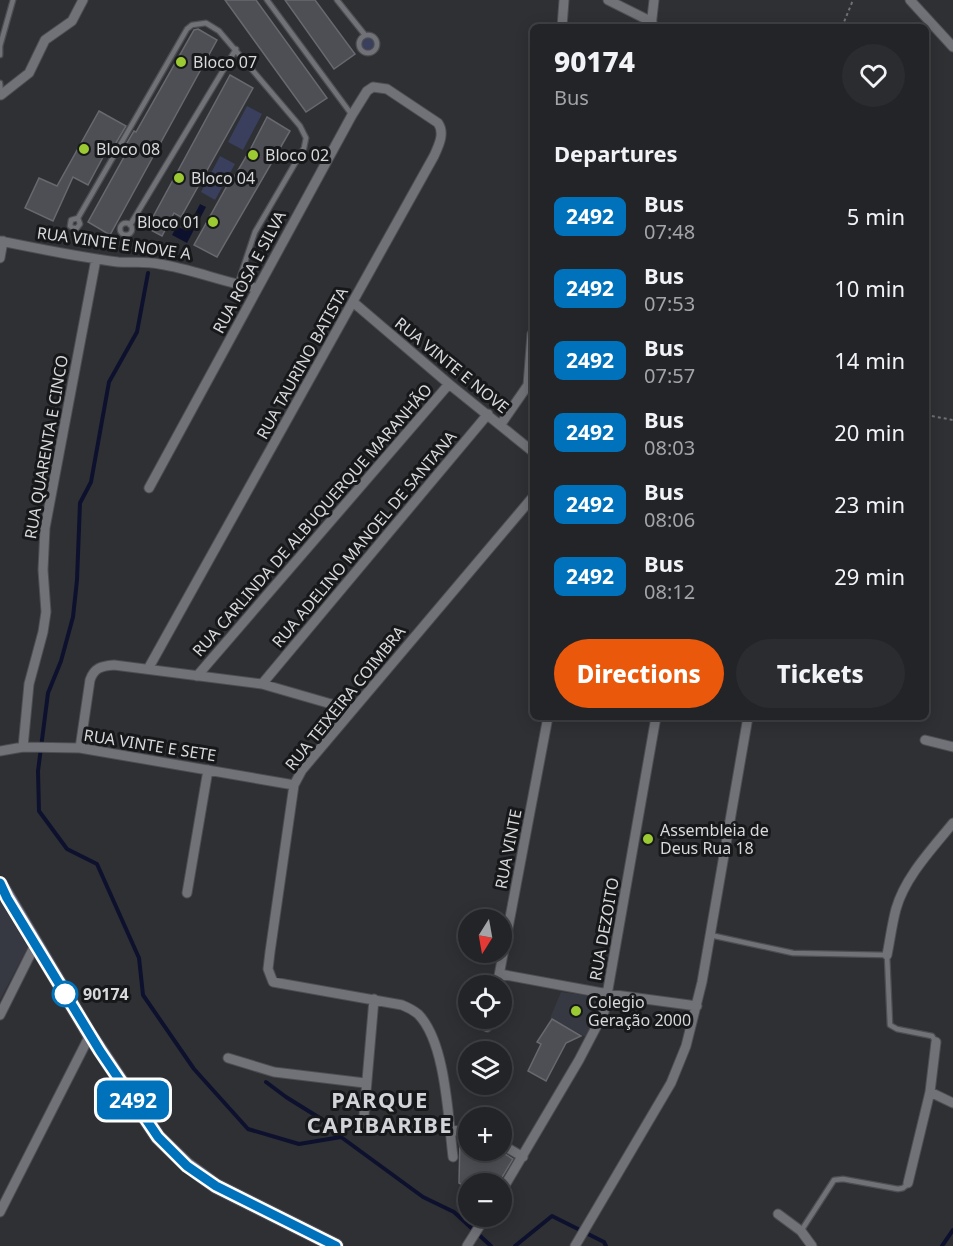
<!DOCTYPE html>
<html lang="en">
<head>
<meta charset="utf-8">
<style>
  body { margin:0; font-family:"Noto Sans",sans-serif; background:#2b2c2f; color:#f1f3f6; height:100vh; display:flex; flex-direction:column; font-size:22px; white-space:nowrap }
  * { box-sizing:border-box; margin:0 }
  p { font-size:20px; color:#a3a4a7 }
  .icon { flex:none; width:33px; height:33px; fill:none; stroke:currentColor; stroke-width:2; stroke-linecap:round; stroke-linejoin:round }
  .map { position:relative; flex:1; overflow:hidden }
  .side { position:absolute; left:530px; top:24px; width:399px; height:696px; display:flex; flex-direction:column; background:#232427; border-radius:9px; box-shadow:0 3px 15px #0003,0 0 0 2px #404144 }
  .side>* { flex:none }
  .badge { padding:0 12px; border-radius:9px; font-size:21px; line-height:39px }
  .needle { width:39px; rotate:191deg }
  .fabs { position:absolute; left:458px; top:909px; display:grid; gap:12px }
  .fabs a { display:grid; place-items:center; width:54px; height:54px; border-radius:50%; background:#232427; box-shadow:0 3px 15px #0003,0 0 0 2px #404144; font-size:30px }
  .map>.badge { position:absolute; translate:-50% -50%; box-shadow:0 0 0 3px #fff }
  h2 { padding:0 24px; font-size:22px; line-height:54px }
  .round { display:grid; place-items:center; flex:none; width:63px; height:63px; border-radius:32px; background:#2b2c2f }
  .summary { display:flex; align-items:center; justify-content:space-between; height:102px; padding:0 24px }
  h1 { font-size:28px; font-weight:800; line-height:45px }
  .button { display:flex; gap:12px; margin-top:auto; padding:12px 24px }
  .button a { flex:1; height:69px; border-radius:36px; background:#ea580c; color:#fff; font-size:24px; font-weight:800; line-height:69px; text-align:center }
  .button a+a { background:#2b2c2f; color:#f1f3f6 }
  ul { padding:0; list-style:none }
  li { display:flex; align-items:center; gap:18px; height:72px; padding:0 24px }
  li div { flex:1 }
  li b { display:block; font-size:22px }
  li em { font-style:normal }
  li .badge { min-width:66px; font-weight:700; text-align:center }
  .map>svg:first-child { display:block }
</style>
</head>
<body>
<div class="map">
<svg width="953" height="1246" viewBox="0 0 953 1246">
  <rect width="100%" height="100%" fill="#2f3034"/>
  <!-- built -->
  <path fill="#363842" d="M0 892 29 945 0 1000Z
    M561 992 584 995 602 1005 586 1037 550 1018Z"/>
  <!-- green -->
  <path fill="#393f5d" d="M359 44a9 9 0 1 1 18 0a9 9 0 1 1-18 0Z
    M247 106 262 114 243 150 228 142Z
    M220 156 235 164 215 200 201 192Z"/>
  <!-- water -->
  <path fill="#0e112e" d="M200 204 206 207 187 243 172 235 177 226 186 231Z"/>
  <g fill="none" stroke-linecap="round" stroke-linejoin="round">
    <!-- stream -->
    <path stroke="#0e112e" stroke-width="4" d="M148 273 137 332 109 382 91 482 80 503 77 580 73 617 61 661 48 693 38 771 39 811 67 849 97 864 139 958 143 995 194 1069 248 1129 299 1144 341 1137 423 1197 454 1212 491 1246
      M266 1082 286 1097 331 1125 341 1137
      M515 1246 552 1216 604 1242 606 1246
      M942 1246 953 1230"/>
  </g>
  <!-- building -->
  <path fill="#4e4f54" stroke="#68696f" stroke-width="1.5" d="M225 0H256L327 98 306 112Z
    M285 0H315L355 54 334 69Z
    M198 29 217 40 110 235 88 222 125 155 121 153 134 131 136 132 194 30Z
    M230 75 253 88 181 217 174 213 162 236 147 228Z
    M99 111 126 126 113 148 109 146 88 185 73 177 53 221 25 208 39 178 57 186Z
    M267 117 290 131 217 257 194 245 228 184H230L250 150Z
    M552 1019 581 1036 566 1043 546 1081 528 1071 541 1044 537 1042Z
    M460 1138 468 1139V1150H499L513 1159 498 1184H468V1188L459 1183Z"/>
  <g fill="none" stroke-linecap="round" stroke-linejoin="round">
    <defs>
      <path id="lane" d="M267 0 352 115
        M337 0 365 35
        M359 44a9 9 0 1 1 18 0a9 9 0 1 1-18 0Z
        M0 55V46L13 0
        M0 83 1 95
        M78 218 80 224 77 228H73L70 226 71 220 78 218 187 29 192 25 206 23 219 31 300 126 306 138 304 148 255 232 238 283
        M120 229a6 6 0 1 1 12 0a6 6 0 1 1-12 0Z
        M130 225 236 49
        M710 935 793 953 887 955 890 1025 897 1029 932 1036 936 1042
        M801 1231 834 1180 843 1179 898 1189 903 1188 908 1184"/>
      <path id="street" d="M608 0 652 22
        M910 0 953 47
        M562 27 564 0
        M651 27 654 0
        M1 95 29 73 45 40 72 21 83 0
        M0 241C39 249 78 257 118 262 132 263 146 261 159 264 193 269 224 283 257 288
        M0 258 3 241
        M353 302 449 384 532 451
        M501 424 528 385 532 334
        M148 669 434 156C439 145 445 133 438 123L387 89 373 87 367 91 352 115 149 488
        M197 676 449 384
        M262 684 488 414
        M925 740 953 747
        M23 747 29 684 43 632 46 612 43 570 45 528 96 259
        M80 748 90 680C94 668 101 666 114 665L262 684 352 710
        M0 751 23 747 80 748 294 785
        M187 893 208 770
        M887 955C890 940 892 924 896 909 905 877 932 849 953 823
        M500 974 608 994 697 1006
        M497 986 548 717
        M0 1015 35 945
        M487 1027 489 1018
        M228 1058 274 1072 365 1083
        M930 1092 953 1103
        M363 1127 374 999
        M450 1130 468 1132
        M501 1144 523 1157
        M453 1157C448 1118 446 1042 418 1014 413 1010 407 1007 402 1005L273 982 268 969 270 952 294 785 302 770 532 498
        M908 1183 930 1092 936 1042
        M501 1192 579 1060 604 1012 656 717
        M0 1212 90 1035
        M778 1214 801 1231 812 1246
        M467 1246 486 1216
        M575 1246 671 1083 686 1046 702 982 748 717"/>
      <path id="secondary" d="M0 884 90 1035 158 1137 187 1165 216 1186 336 1246"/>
    </defs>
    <!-- lane casing -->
    <use href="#lane" stroke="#4d4e52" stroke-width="7"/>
    <!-- street casing -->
    <use href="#street" stroke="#4d4e52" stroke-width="11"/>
    <!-- secondary casing -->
    <use href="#secondary" stroke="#4d4e52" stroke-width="16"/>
    <!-- path -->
    <path stroke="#707175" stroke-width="2" stroke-dasharray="3 3" stroke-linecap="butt" d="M842 27 853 0
      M926 415 953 420"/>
    <!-- lane -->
    <use href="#lane" stroke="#717278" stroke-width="4.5"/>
    <!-- street -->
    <use href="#street" stroke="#717278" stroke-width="9"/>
    <!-- secondary -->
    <use href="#secondary" stroke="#7e83a0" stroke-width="14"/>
  </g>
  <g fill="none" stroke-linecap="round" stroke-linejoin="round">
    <defs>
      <path id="line" d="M0 883 7 898 100 1051 158 1137 187 1166 216 1186 336 1246"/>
    </defs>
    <!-- line casing -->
    <use href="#line" stroke="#fff" stroke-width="14"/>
    <!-- line -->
    <use href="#line" stroke="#0072bc" stroke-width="9"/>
  </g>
  <!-- markers -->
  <g fill="#9cca32" stroke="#17181a" stroke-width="2">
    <circle cx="181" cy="62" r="6"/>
    <circle cx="84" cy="149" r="6"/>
    <circle cx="253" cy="155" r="6"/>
    <circle cx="179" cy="178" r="6"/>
    <circle cx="213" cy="222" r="6"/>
    <circle cx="648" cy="839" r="6"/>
    <circle cx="576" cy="1011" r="6"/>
  </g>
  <circle fill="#fff" stroke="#0072bc" stroke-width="3" cx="65" cy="994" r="12"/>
  <g text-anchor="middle" stroke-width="6" stroke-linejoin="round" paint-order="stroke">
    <!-- poi labels -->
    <g font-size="16" fill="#d8d9dc" stroke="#17181a" text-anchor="start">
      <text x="193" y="68">Bloco 07</text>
      <text x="96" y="155">Bloco 08</text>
      <text x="265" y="161">Bloco 02</text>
      <text x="191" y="184">Bloco 04</text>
      <text x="201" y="228" text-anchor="end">Bloco 01</text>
      <text x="660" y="836">Assembleia de<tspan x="660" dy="18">Deus Rua 18</tspan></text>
      <text x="588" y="1008">Colegio<tspan x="588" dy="18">Geração 2000</tspan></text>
    </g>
    <!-- street labels -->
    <g font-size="16" fill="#d8d9dc" stroke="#17181a">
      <text transform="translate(114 243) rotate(8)" y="6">RUA VINTE E NOVE A</text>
      <text transform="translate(249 272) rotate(-62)" y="6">RUA ROSA E SILVA</text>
      <text transform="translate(302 363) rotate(-61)" y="6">RUA TAURINO BATISTA</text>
      <text transform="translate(452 365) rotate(39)" y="6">RUA VINTE E NOVE</text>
      <text transform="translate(46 447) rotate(-80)" y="6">RUA QUARENTA E CINCO</text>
      <text transform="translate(312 520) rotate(-49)" y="6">RUA CARLINDA DE ALBUQUERQUE MARANHÃO</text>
      <text transform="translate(364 539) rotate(-50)" y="6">RUA ADELINO MANOEL DE SANTANA</text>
      <text transform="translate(345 698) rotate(-51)" y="6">RUA TEIXEIRA COIMBRA</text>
      <text transform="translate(150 745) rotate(9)" y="6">RUA VINTE E SETE</text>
      <text transform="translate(508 849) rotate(-79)" y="6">RUA VINTE</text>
      <text transform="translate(604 929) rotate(-80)" y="6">RUA DEZOITO</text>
    </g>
    <!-- stop labels -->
    <g font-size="16" font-weight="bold" fill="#d8d9dc" stroke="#17181a" text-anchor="start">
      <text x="83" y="1000">90174</text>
    </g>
    <!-- district labels -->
    <g font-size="22" font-weight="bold" letter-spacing="1.5" fill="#d1d3d9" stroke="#17181a">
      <text x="380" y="1108">PARQUE<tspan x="380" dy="25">CAPIBARIBE</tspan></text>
    </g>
  </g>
</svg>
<div class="fabs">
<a><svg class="needle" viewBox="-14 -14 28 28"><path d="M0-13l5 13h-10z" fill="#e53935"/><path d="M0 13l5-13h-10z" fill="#a3a4a7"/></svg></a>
<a><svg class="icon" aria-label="locate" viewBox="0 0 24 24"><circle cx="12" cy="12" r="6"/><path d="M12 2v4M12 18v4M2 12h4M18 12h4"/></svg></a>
<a><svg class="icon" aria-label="layers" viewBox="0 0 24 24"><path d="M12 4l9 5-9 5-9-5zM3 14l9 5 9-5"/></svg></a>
<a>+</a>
<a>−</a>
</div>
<b class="badge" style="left:133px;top:1100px;background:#0072bc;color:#fff">2492</b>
<section class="side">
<div class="summary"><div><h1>90174</h1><p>Bus</p></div><a class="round"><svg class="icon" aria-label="heart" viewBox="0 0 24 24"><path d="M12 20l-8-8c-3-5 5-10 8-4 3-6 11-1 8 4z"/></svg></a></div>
<h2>Departures</h2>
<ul>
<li><span class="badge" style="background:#0072bc;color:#fff">2492</span><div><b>Bus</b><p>07:48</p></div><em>5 min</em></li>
<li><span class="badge" style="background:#0072bc;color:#fff">2492</span><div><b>Bus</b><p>07:53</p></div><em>10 min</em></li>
<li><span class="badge" style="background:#0072bc;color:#fff">2492</span><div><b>Bus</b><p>07:57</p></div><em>14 min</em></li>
<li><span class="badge" style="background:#0072bc;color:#fff">2492</span><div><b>Bus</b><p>08:03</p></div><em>20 min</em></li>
<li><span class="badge" style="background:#0072bc;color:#fff">2492</span><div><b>Bus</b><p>08:06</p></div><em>23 min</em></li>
<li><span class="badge" style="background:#0072bc;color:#fff">2492</span><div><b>Bus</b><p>08:12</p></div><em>29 min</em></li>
</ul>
<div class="button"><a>Directions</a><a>Tickets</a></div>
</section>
</div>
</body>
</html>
